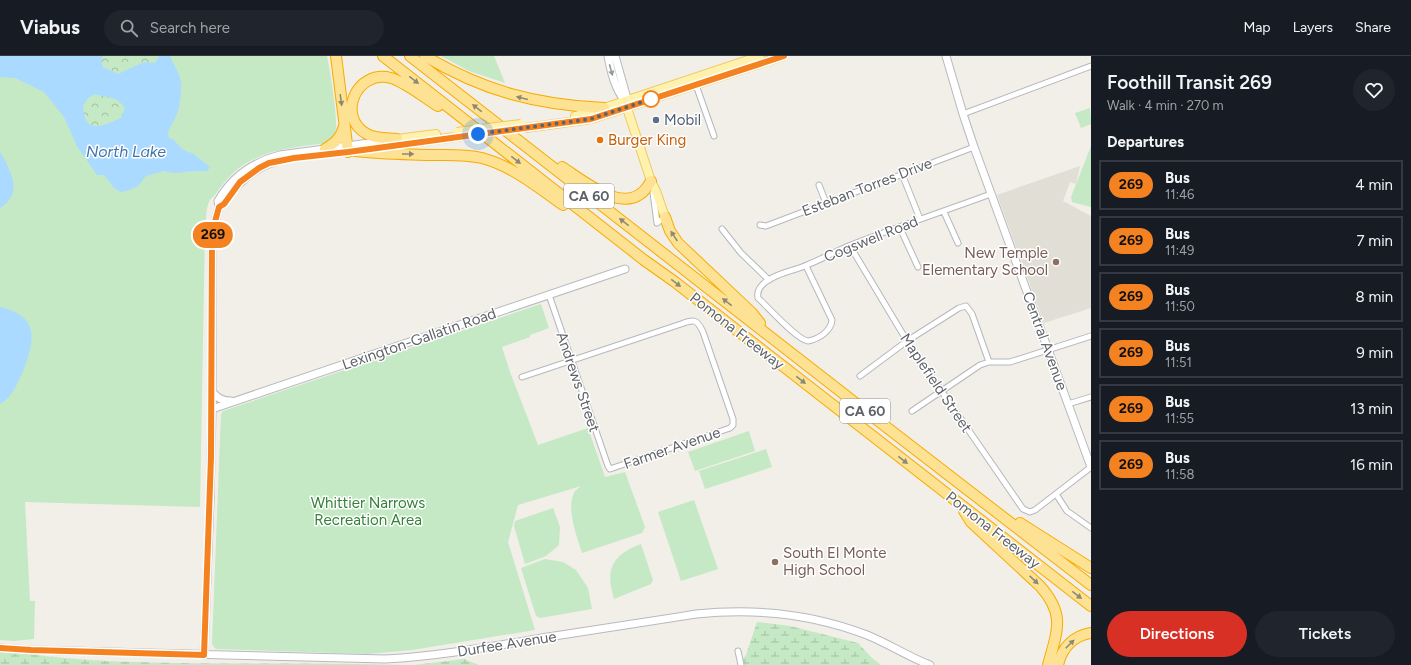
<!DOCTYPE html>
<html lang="en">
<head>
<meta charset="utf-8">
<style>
  body { margin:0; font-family:Figtree,sans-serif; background:#20242c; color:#f1f3f6; height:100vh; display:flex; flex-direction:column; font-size:15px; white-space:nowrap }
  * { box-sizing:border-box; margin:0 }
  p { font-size:13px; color:#9ea1a6 }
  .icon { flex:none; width:22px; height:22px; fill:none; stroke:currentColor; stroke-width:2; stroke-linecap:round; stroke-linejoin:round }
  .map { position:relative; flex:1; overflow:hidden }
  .drawer { display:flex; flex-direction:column; background:#171b24; width:320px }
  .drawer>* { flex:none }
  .badge { padding:0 8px; border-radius:13px; font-size:14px; line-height:26px }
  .you { position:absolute; width:20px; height:20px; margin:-10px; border:3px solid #fff; border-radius:50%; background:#1a73e8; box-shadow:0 0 0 6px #1a73e833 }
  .map>.badge { position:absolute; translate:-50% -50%; box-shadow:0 0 0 2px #fff }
  h2 { padding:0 16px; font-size:15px; line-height:36px }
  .round { display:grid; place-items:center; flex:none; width:42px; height:42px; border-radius:21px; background:#20242c }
  .head { display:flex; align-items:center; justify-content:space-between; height:68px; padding:0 16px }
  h1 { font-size:19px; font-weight:600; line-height:30px }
  .primary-button { display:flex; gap:8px; margin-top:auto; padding:8px 16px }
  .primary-button a { flex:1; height:46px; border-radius:24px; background:#d93025; color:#fff; font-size:16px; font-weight:600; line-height:46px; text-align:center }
  .primary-button a+a { background:#20242c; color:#f1f3f6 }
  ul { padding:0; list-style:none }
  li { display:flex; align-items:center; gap:12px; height:50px; margin:0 8px 6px; padding:0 8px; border:2px solid #363941; border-radius:0px }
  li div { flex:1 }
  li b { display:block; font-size:15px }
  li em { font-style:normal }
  li .badge { min-width:44px; font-weight:700; text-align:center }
  header { display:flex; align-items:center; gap:24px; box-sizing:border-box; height:56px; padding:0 20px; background:#171b24; border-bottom:1px solid #363941 }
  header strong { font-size:19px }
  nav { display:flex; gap:22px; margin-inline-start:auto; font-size:14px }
  .search { width:280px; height:36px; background:#20242c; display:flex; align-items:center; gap:10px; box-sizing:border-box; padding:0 14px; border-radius:22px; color:#9ea1a6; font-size:15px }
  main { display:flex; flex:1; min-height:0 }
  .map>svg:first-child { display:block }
</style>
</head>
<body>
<header>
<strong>Viabus</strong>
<div class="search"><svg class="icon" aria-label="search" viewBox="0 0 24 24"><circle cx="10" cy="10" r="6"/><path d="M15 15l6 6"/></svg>Search here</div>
<nav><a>Map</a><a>Layers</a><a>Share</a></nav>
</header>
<main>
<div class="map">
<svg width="1091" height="609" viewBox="0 0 1091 609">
  <defs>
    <pattern id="forest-crowns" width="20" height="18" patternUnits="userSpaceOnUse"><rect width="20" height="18" fill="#c5e8c5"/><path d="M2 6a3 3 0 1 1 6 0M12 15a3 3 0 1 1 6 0" fill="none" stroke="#a3c0a4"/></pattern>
    <pattern id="wetland-marsh" width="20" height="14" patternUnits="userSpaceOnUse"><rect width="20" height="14" fill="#c5e8c5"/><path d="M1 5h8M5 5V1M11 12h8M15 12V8" fill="none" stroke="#a3c0a4"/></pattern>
  </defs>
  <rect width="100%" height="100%" fill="#f1efe8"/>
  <!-- education -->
  <path fill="#e1ded6" d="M1080 110 1076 128 1070 126 1063 145 1091 160V252L1044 267 997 139Z"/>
  <!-- green -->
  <path fill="#c5e8c5" d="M0 0H327C330 14 339 66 335 78 334 82 330 84 327 87 280 93 243 95 215 139 213 141 210 143 209 146 206 151 206 167 205 173L200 451 25 446 30 545H35L34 583 14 585 0 584Z
    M441 0H494L505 27 469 15Z
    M1090 52 1091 68 1081 72 1075 57Z
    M1091 90V151L1072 146 1071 141Z
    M541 248 549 272 530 279V281L502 291 510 316 538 389 588 372 605 421 625 416 645 471 642 477 582 497C577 481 566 452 574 437 575 434 579 432 581 430L518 449 508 486 535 574 412 594 368 598 216 593 213 590 212 587 221 358 223 355Z
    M749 375 755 395 695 415 688 396Z
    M766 393 772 411 705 433 699 415Z
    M694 444 718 513 681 525 658 456Z
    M553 452 560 471 559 489 546 500 525 508 514 470 515 465Z
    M641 488 653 524 651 528 614 543C605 513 612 499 641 488Z
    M545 503 563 506 576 514 588 532 592 553 540 562 536 560 521 512Z"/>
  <!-- forest -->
  <path fill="url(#forest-crowns)" d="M103 0H159L155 7 144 6 118 18 103 11 101 5Z
    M95 38C107 42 119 40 125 53L121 62C101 71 85 79 83 50L88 42Z"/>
  <!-- wetland -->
  <path fill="url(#wetland-marsh)" d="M757 566 790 570 858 587 872 602 881 609H738L746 599Z
    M0 595C44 600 88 605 133 606 223 609 314 606 405 609H0Z
    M464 603 479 609H414Z"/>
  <!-- water -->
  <path fill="#aadaff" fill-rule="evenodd" d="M0 0H103L101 5 103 11 118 18 144 6 155 7 159 0H170C173 9 180 17 181 26 182 35 180 43 179 51 178 59 168 74 168 78 168 80 169 81 170 83H173C178 89 184 96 192 97L210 111 207 115H193L175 117 164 115 146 120 138 130 130 134 121 136 114 132 104 119H97L77 90 64 61 44 36 15 22 0 21ZM95 38C107 42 119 40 125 53L121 62C101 71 85 79 83 50L88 42Z
    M0 96C11 115 24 137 0 152Z
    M0 251C40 260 35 284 23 315 18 326 12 342 0 348Z"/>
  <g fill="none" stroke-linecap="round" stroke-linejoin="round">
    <defs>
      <path id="street" d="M696 29 714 80
        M963 58 1091 10
        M902 118 920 163
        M819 129 826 147
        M653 137 657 167 665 161
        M944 156 958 187
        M760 169 766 170 774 167 974 91
        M900 172 918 211
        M722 173 741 197 769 224
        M850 190 907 285 1023 453 1030 456 1035 454 1091 411
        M806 210 832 264C831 275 819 283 808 285 797 284 768 251 758 242 756 232 764 226 772 222 783 216 796 214 807 209 822 203 836 195 851 189 897 171 944 155 991 138
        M860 320 907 285 959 252 966 250 972 258 989 306
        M522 321 681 268C694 263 697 263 703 276L733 363V369L730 372 610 413 608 410 549 239
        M1068 348 1091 341
        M912 355 980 309 989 306H1010L1091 280
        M1056 438 1067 455 1091 472
        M738 595 741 609"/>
      <path id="secondary" d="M608 0C611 16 615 33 625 45
        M615 0 626 39 625 45
        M946 0 963 58 974 91 1091 411
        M219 151C225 147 227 143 231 137 236 131 242 125 248 120 275 98 315 99 348 96
        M212 336C218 342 222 345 231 345
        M212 353 625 213
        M0 592 31 594 385 603C440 600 494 590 548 581 598 573 647 566 696 558 754 552 813 558 867 579 889 588 909 601 930 609
        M204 599 210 446 212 353V189L213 173 219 151 218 145C232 121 253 106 280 99L384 85"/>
      <path id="primary" d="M625 46 651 125 656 135 665 161
        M575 60 604 52 760 0
        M526 72 591 63 783 0
        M397 83 436 78
        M365 93 463 80"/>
      <path id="highway" d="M336 0 348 96
        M383 0 644 204 675 226 1091 550
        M410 0C637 177 863 354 1091 529
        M425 0C483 35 537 49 604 52
        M397 83C387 82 376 83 367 78 336 61 356 13 391 22 405 26 425 42 438 50
        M325 93C335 87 341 82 344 70
        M355 95C380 98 405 98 431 99 448 99 465 98 482 102 512 110 538 131 563 149
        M562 111C587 127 630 165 651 125
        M665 161 670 175 678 187 752 257 760 267
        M964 455 971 466 1040 530C1066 559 1057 575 1048 609
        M1020 467 1091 512
        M1058 609C1062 592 1073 580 1091 577"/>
    </defs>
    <!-- street casing -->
    <use href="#street" stroke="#b5b8bc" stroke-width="7"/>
    <!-- secondary casing -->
    <use href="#secondary" stroke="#b6babf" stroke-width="9"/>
    <!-- primary casing -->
    <use href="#primary" stroke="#f2c960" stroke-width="10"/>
    <!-- highway casing -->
    <use href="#highway" stroke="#f9ab00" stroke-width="12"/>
    <!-- street -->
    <use href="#street" stroke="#fff" stroke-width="5"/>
    <!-- secondary -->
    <use href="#secondary" stroke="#fff" stroke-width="7"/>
    <!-- primary -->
    <use href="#primary" stroke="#fff2af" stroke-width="8"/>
    <!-- highway -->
    <use href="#highway" stroke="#fde293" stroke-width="10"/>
    <defs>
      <path id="primary-bridge" d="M457 76 521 68"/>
    </defs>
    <!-- primary-bridge casing -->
    <use href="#primary-bridge" stroke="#f2c960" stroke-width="10" stroke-linecap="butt"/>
    <!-- primary-bridge -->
    <use href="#primary-bridge" stroke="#fff2af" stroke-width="8"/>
  </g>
  <!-- one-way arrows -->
  <defs><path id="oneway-solid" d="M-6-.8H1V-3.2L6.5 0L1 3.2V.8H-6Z"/></defs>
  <use fill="#979a9d" href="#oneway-solid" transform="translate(611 14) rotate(75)"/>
  <g fill="#8e8975">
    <use href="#oneway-solid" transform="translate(414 24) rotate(38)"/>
    <use href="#oneway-solid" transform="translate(522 42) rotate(-166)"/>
    <use href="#oneway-solid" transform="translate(341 44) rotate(82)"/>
    <use href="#oneway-solid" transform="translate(477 52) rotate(-142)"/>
    <use href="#oneway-solid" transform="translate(408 98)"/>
    <use href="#oneway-solid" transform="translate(516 104) rotate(38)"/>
    <use href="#oneway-solid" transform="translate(624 166) rotate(-142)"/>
    <use href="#oneway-solid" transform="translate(674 180) rotate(-123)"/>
    <use href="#oneway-solid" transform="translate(676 227) rotate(37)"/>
    <use href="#oneway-solid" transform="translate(727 246) rotate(-142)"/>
    <use href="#oneway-solid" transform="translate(801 324) rotate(38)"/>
    <use href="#oneway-solid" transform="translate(903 404) rotate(38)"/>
    <use href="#oneway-solid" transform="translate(1034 524) rotate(43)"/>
    <use href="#oneway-solid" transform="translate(1077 539) rotate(38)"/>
    <use href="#oneway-solid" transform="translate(1070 588) rotate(-45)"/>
  </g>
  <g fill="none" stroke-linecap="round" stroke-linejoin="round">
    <defs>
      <path id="line" d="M0 592 31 594 204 599 211 401 212 181 213 173 219 151 224 148 240 126 259 112 269 107 294 102 348 96 591 63 784 0"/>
    </defs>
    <!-- line casing -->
    <use href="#line" stroke="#fff" stroke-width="9"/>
    <!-- line -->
    <use href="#line" stroke="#f58220" stroke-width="6"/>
    <!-- walk -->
    <path stroke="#5f6368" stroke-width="4" stroke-dasharray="0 7.2" d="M478 78 591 63 651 43"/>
  </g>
  <!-- markers -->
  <circle fill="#fff" stroke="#f58220" stroke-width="2" cx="651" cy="43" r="8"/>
  <circle fill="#5c6f8a" stroke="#fff" stroke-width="1.5" cx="656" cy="64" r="4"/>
  <circle fill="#e8710a" stroke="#fff" stroke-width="1.5" cx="600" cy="84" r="4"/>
  <g fill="#8d6e63" stroke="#fff" stroke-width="1.5">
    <circle cx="1056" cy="206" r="4"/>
    <circle cx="775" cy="506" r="4"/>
  </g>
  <g text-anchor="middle" stroke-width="3" stroke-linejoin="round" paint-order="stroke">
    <!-- shield labels -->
    <g fill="#fff" stroke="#8f9295" stroke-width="1">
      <rect x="564" y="128" width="50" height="24" rx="3"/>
      <rect x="840" y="343" width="50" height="24" rx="3"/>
    </g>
    <g font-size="14" font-weight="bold" fill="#5f6368">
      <text x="589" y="145">CA 60</text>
      <text x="865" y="360">CA 60</text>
    </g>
    <!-- service labels -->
    <g font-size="15" fill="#4e5e75" stroke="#fff" text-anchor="start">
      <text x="664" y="69">Mobil</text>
    </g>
    <!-- food labels -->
    <g font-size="15" fill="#c56008" stroke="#fff" text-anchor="start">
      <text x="608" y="89">Burger King</text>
    </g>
    <!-- street labels -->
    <g font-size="15" fill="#5f6368" stroke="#fff">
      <text transform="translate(867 131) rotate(-21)" y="5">Esteban Torres Drive</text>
      <text transform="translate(871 183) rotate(-22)" y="5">Cogswell Road</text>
      <text transform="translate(737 275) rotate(38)" y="5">Pomona Freeway</text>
      <text transform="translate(419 283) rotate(-19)" y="5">Lexington-Gallatin Road</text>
      <text transform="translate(1045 285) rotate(70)" y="5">Central Avenue</text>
      <text transform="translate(578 326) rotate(71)" y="5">Andrews Street</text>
      <text transform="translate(936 327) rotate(56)" y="5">Maplefield Street</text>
      <text transform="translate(672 392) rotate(-19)" y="5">Farmer Avenue</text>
      <text transform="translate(993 474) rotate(38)" y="5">Pomona Freeway</text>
      <text transform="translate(507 588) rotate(-9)" y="5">Durfee Avenue</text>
    </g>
    <!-- education labels -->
    <g font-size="15" fill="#785e54" stroke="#fff" text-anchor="end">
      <text x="1048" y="202">New Temple<tspan x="1048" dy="17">Elementary School</tspan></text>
      <text x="783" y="502" text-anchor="start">South El Monte<tspan x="783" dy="17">High School</tspan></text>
    </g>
    <!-- park labels -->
    <g font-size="15" fill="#348238" stroke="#fff">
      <text x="368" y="452">Whittier Narrows<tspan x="368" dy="17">Recreation Area</tspan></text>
    </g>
    <!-- water labels -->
    <g font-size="16" font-style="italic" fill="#4174aa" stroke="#fff">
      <text x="126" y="101">North Lake</text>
    </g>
  </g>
</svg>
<div class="you" style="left:478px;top:78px"></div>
<b class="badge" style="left:213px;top:179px;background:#f58220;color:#111">269</b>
</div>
<section class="drawer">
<div class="head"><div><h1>Foothill Transit 269</h1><p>Walk · 4 min · 270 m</p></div><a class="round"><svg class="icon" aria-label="heart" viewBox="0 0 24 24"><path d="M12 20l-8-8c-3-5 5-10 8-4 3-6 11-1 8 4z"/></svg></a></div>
<h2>Departures</h2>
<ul>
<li><span class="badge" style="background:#f58220;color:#111">269</span><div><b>Bus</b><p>11:46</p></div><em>4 min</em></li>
<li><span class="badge" style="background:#f58220;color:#111">269</span><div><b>Bus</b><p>11:49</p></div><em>7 min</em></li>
<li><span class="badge" style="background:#f58220;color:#111">269</span><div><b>Bus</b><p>11:50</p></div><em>8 min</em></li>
<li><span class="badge" style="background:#f58220;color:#111">269</span><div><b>Bus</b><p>11:51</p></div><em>9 min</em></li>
<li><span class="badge" style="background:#f58220;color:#111">269</span><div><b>Bus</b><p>11:55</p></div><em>13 min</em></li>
<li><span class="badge" style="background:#f58220;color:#111">269</span><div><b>Bus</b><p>11:58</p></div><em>16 min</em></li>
</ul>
<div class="primary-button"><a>Directions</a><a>Tickets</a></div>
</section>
</main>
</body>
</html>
